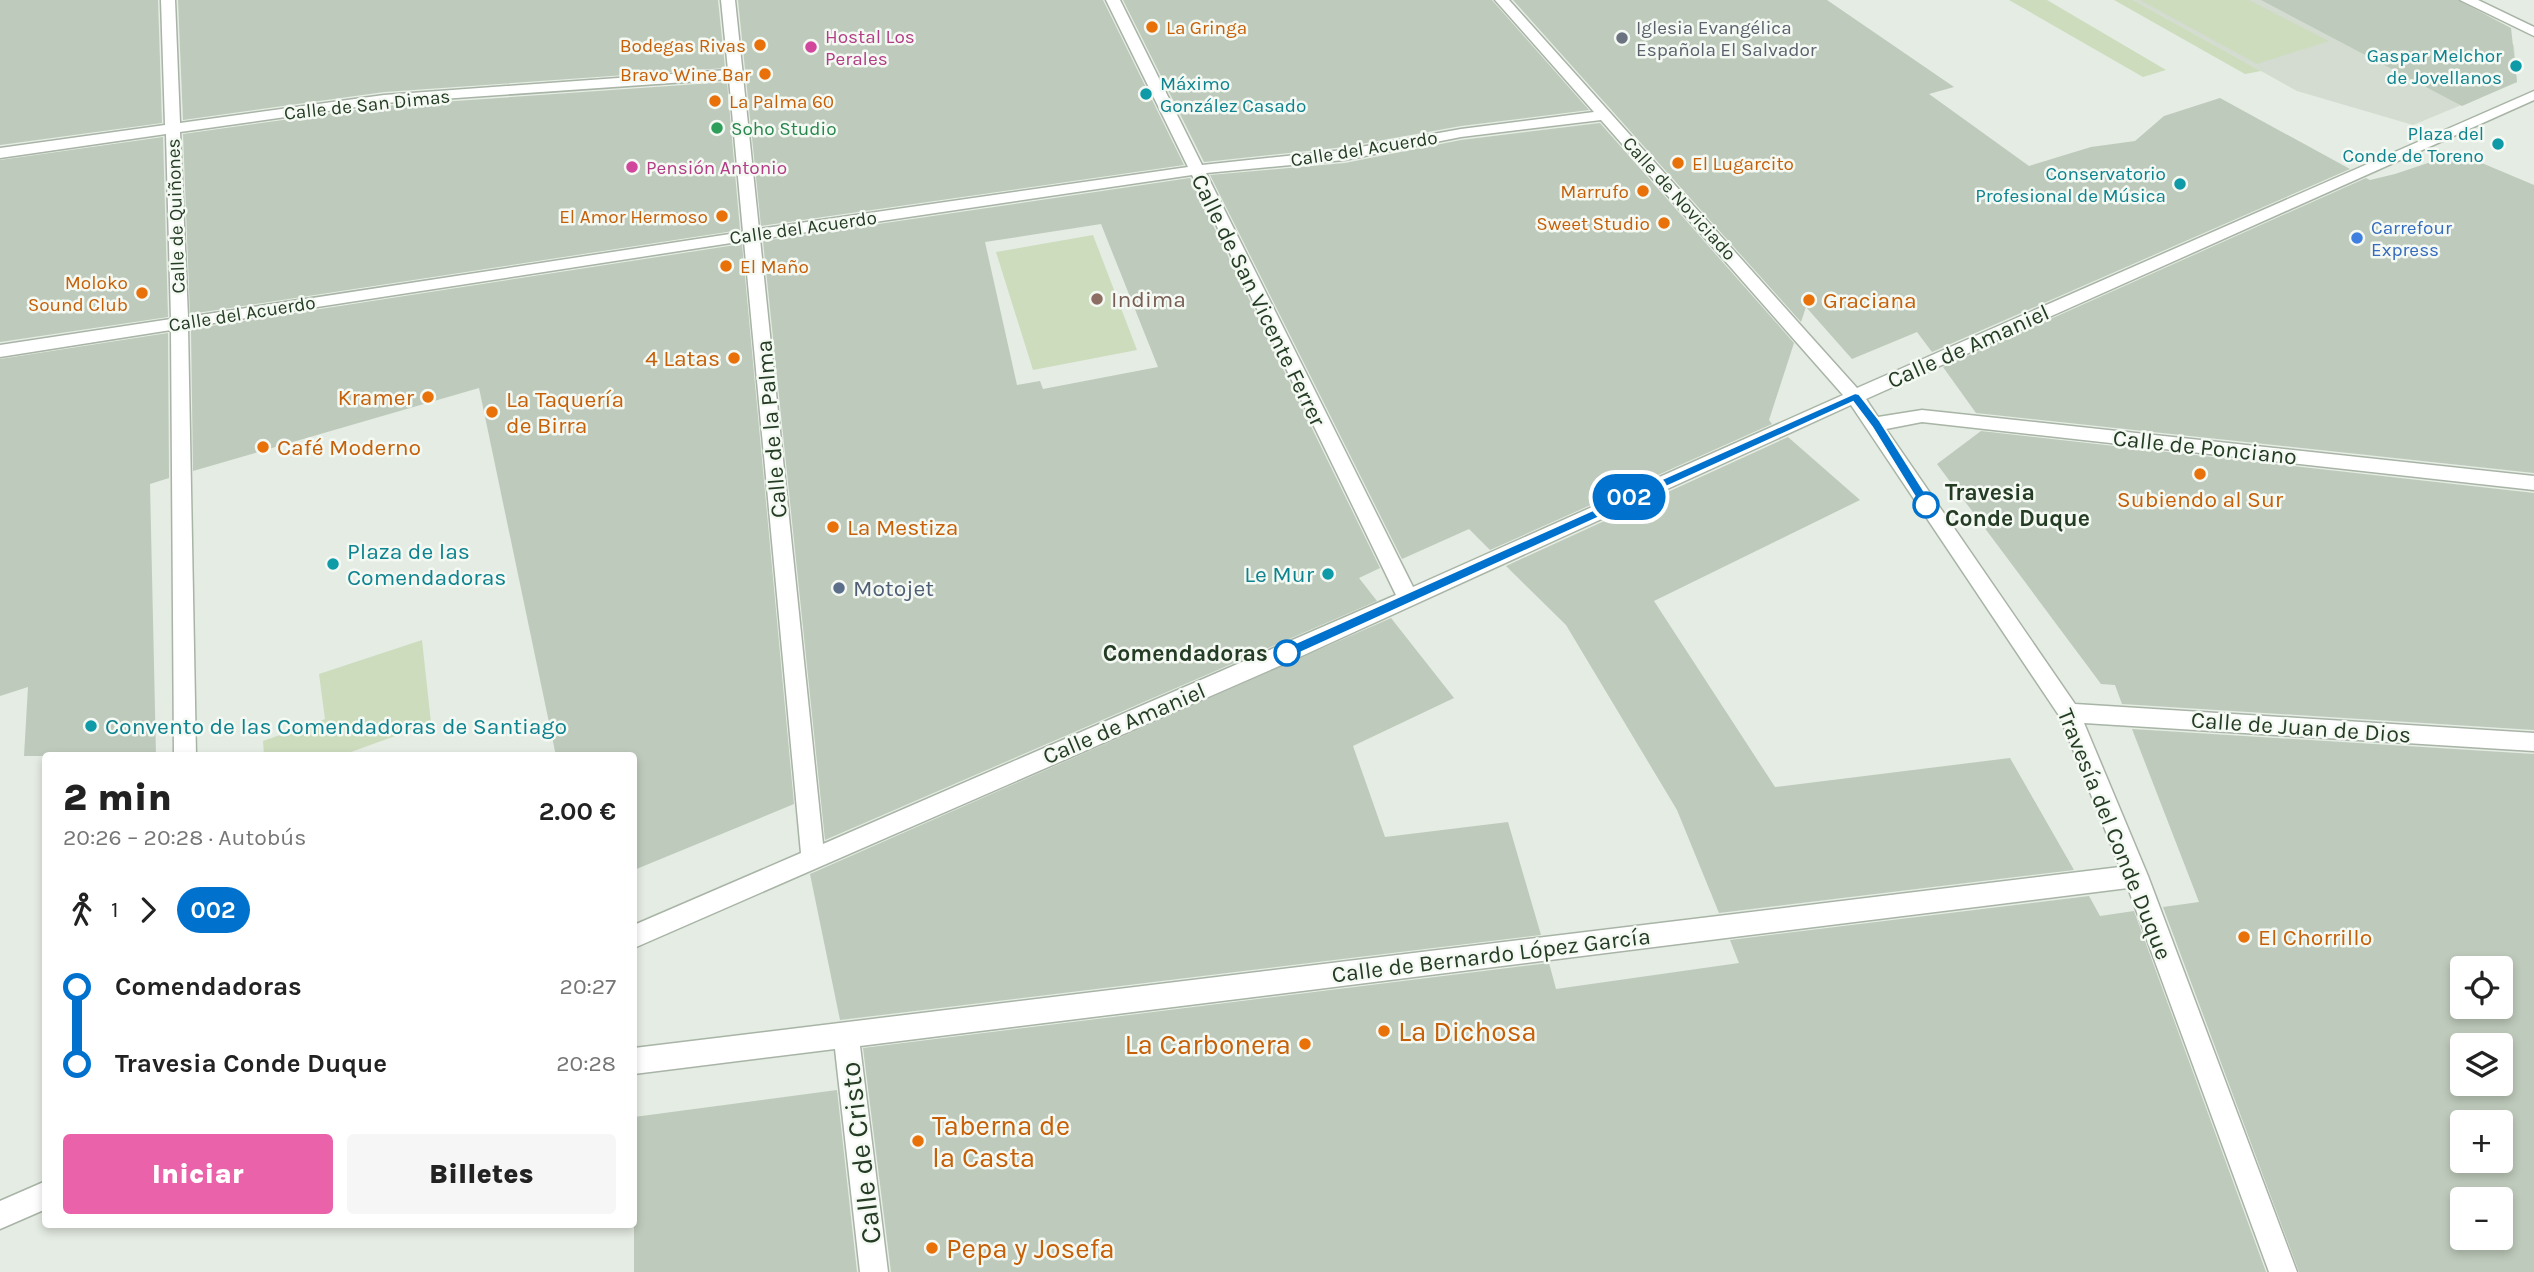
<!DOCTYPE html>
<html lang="es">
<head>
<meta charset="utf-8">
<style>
  body { margin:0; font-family:Karla,sans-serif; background:#f6f6f6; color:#222; height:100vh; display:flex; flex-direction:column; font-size:26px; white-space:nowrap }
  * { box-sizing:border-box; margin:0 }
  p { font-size:23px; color:#767676 }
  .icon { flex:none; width:38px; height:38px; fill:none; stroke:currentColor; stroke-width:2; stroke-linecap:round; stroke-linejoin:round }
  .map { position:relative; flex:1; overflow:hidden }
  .drawer { position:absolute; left:42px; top:752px; width:595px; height:476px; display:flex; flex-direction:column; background:#fff; border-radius:7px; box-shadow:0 4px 10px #0003 }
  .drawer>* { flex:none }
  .badge { padding:0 14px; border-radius:23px; font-size:24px; line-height:46px }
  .tools { position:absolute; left:2450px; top:956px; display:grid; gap:14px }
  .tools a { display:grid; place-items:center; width:63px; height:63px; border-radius:7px; background:#fff; box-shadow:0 4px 10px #0003; font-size:35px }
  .map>.badge { position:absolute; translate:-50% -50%; box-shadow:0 0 0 4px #fff }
  .legs { display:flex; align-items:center; gap:10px; height:77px; padding:0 21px; font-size:23px }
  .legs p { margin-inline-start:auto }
  .head { display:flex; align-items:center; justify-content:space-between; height:119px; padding:0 21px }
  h1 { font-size:38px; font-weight:800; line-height:52px }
  .action { display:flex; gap:14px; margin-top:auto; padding:14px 21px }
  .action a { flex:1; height:80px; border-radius:7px; background:#ea63aa; color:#fff; font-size:28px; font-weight:800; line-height:80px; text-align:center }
  .action a+a { background:#f6f6f6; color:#222 }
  ul { padding:0 21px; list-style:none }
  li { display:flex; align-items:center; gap:24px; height:77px; font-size:26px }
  li i { display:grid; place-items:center; width:10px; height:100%; margin:0 9px; background:currentColor }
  li i::after { content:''; width:18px; height:18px; margin:-9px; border:5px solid; border-radius:50%; background:#fff }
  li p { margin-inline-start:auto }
  li:first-child i { background:linear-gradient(#0000 50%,currentColor 0) }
  li:last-child i { background:linear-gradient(currentColor 50%,#0000 0) }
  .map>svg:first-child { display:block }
</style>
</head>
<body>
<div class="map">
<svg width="2534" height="1272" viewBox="0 0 2534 1272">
  <rect width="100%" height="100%" fill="#e5ece3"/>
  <!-- built -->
  <path fill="#d4dcd1" d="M2133 0H2420L2514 45 2517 82 2413 125 2297 91Z"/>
  <!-- green -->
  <path fill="#cddcbd" d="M2009 0H2047L2166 70 2143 77Z
    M2114 0H2133L2261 71 2245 74Z
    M2140 0H2249L2329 41 2257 64Z
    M1093 235 1137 350 1033 370 996 252Z
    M422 640 431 723 340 756H264L263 741 325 719 319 674Z"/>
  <!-- building -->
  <path fill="#becabb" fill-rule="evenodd" d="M0 0H158L162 123 0 145Z
    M178 0H718L725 68 384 92 183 120Z
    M738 0H1103L1184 165 761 226Z
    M1123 0H1492L1589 110 1461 126 1344 147 1204 162Z
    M1513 0H1827L1954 87 1929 94 2029 166 2091 147 2135 141 2164 116 2220 98 2350 169 1932 352 1917 332 1852 359 1806 307 1801 322Z
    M2261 0H2458L2511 28 2517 82 2462 106Z
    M727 82 740 230 190 314 183 134 384 106Z
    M1600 123 1794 343 1769 420 1772 424 1490 550 1469 529 1402 559 1210 175 1345 163 1461 140Z
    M163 137 168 317 0 342V160Z
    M2458 153 2534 185V473L1976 413 1943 367 2366 178 2370 180 2395 174Z
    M1190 178 1380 568 1359 578 1377 601 825 840 763 241ZM1101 224 1158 367 1043 389 1040 381 1017 385 985 242Z
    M742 244 794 804 634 870V756H556L479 388 193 471 191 329Z
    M168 333 169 478 150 484 156 756H24L28 687 0 696V359Z
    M1981 431 2534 493V730L2122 704 2115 685 2101 684 1937 464Z
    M1788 437 1860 500 1654 601 1775 787 2010 758 2074 870 1719 913 1677 810 1566 625 1506 566Z
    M1391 618 1454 698 1353 746 1385 837 1508 822 1541 935 840 1020 810 874Z
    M2132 729 2534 754V1272H2299L2163 907 2199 902ZM2462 968H2501V1006H2462ZM2462 1045H2501V1083H2462ZM2462 1122H2501V1160H2462ZM2462 1199H2501V1237H2462Z
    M2089 896 2100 916 2134 911 2266 1272H891L863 1048 1549 963 1556 989 1739 963 1730 940Z
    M837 1090 857 1272H634V1117Z"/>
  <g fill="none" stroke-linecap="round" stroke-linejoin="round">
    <defs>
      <path id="minor" d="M161 0H175L180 123 384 95 728 70 721 0H735L759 229 1188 167 1106 0H1120L1202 165 1344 150 1461 129 1594 112 1495 0H1509L1857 388 2534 91V100L1866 399 1878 417 1922 410 2534 476V490L1922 422 1886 429 2075 704 2534 733V751L2084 723 2148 876 2297 1272H2269L2128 888 860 1046 888 1272H860L835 1049 634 1074V1048L2120 867 2060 717 1851 405 1293 660 634 948V925L801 853 744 241 188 327 196 756H174L171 330 0 357V345L171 319 166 134 0 158V148L165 125ZM729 79 743 232 188 317 180 132 384 103ZM1601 120 1843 395 1413 587 1206 173 1344 160 1461 137ZM1192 175 1396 595 823 844 760 239Z
        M2460 0H2478L2534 27V36Z
        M46 1181V1209L0 1229V1201Z"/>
    </defs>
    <!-- minor casing -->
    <use href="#minor" stroke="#a8b4a6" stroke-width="3"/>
    <!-- minor -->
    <use href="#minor" fill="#fff" fill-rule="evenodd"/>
  </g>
  <!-- line-1 -->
  <path fill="#0072ce" stroke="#fff" stroke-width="2" d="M1855 393 1859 394 1880 421 1931 502V508H1922L1872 427 1853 402 1291 657 1287 659 1280 653 1282 649Z"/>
  <!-- markers -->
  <g fill="#e8710a" stroke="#f5f9f3" stroke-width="2.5">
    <circle cx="1152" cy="27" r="7"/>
    <circle cx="760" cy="45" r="7"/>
    <circle cx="765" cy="74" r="7"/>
    <circle cx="715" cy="101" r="7"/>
    <circle cx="1678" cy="163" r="7"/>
    <circle cx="1643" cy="191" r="7"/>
    <circle cx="722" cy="216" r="7"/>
    <circle cx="1664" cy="223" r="7"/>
    <circle cx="726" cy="266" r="7"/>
    <circle cx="142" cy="293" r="7"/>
    <circle cx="1809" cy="300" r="7"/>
    <circle cx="734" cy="358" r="7"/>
    <circle cx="428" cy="397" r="7"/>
    <circle cx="492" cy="412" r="7"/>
    <circle cx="263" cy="447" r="7"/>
    <circle cx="2200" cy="474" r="7"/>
    <circle cx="833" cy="527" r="7"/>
    <circle cx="2244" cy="937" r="7"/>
    <circle cx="1384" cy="1031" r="7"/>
    <circle cx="1305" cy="1044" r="7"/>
    <circle cx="918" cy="1141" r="7"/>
    <circle cx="932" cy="1248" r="7"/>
  </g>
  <circle fill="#6b7280" stroke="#f5f9f3" stroke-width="2.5" cx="1622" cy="38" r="7"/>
  <g fill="#d1479c" stroke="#f5f9f3" stroke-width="2.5">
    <circle cx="811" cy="47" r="7"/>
    <circle cx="632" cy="167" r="7"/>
  </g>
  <g fill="#0f9aa8" stroke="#f5f9f3" stroke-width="2.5">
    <circle cx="2516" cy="66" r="7"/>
    <circle cx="1146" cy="94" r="7"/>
    <circle cx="2498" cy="144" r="7"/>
    <circle cx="2180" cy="184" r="7"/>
    <circle cx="333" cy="564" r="7"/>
    <circle cx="1328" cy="574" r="7"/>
    <circle cx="91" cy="726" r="7"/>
  </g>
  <circle fill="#2e9e5b" stroke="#f5f9f3" stroke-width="2.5" cx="717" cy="128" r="7"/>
  <circle fill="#3f7fe0" stroke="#f5f9f3" stroke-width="2.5" cx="2357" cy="238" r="7"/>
  <circle fill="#8d6e63" stroke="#f5f9f3" stroke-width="2.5" cx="1097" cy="299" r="7"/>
  <g fill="#fff" stroke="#0072ce" stroke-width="3.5">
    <circle cx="1926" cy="505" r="12"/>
    <circle cx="1287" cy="653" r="12"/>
  </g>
  <circle fill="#5c6f8a" stroke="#f5f9f3" stroke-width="2.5" cx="839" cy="588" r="7"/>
  <g text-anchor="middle" stroke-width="5" stroke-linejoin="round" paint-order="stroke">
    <!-- far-food labels -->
    <g font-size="19" fill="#c56008" stroke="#f5f9f3" text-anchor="end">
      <text x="1166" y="34" text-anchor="start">La Gringa</text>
      <text x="746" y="52">Bodegas Rivas</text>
      <text x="751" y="81">Bravo Wine Bar</text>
      <text x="729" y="108" text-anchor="start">La Palma 60</text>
      <text x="1692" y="170" text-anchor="start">El Lugarcito</text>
      <text x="1629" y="198">Marrufo</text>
      <text x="708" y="223">El Amor Hermoso</text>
      <text x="1650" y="230">Sweet Studio</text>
      <text x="740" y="273" text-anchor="start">El Maño</text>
      <text x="128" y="289">Moloko<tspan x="128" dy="22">Sound Club</tspan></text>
    </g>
    <!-- far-worship labels -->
    <g font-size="19" fill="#5b616d" stroke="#f5f9f3" text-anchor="start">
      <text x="1636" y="34">Iglesia Evangélica<tspan x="1636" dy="22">Española El Salvador</tspan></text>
    </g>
    <!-- far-hotel labels -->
    <g font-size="19" fill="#b23c85" stroke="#f5f9f3" text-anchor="start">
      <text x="825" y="43">Hostal Los<tspan x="825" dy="22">Perales</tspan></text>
      <text x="646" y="174">Pensión Antonio</text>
    </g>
    <!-- far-culture labels -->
    <g font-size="19" fill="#0d838f" stroke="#f5f9f3" text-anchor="end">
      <text x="2502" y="62">Gaspar Melchor<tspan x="2502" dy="22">de Jovellanos</tspan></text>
      <text x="1160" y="90" text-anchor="start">Máximo<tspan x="1160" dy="22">González Casado</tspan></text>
      <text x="2484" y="140">Plaza del<tspan x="2484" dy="22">Conde de Toreno</tspan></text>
      <text x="2166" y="180">Conservatorio<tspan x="2166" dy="22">Profesional de Música</tspan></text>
    </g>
    <!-- far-street labels -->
    <g font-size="19" fill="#253c24" stroke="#f5f9f3">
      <text transform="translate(367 104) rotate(-6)" y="7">Calle de San Dimas</text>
      <text transform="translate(1364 148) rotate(-9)" y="7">Calle del Acuerdo</text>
      <text transform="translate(1680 198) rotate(48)" y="7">Calle de Noviciado</text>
      <text transform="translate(175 216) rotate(-92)" y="7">Calle de Quiñones</text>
      <text transform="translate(803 227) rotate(-8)" y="7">Calle del Acuerdo</text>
      <text transform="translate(242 313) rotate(-9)" y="7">Calle del Acuerdo</text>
    </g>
    <!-- far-leisure labels -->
    <g font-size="19" fill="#27864d" stroke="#f5f9f3" text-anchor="start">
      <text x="731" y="135">Soho Studio</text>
    </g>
    <!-- far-shop labels -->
    <g font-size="19" fill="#366cbe" stroke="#f5f9f3" text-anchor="start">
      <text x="2371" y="234">Carrefour<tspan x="2371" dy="22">Express</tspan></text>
    </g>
    <!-- education labels -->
    <g font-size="23" fill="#785e54" stroke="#f5f9f3" text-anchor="start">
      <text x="1111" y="307">Indima</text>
    </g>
    <!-- street labels -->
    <g font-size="23" fill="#253c24" stroke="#f5f9f3">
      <text transform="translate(1259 300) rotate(64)" y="8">Calle de San Vicente Ferrer</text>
      <text transform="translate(1968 346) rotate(-24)" y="8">Calle de Amaniel</text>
      <text transform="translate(771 429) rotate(-95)" y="8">Calle de la Palma</text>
      <text transform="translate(2205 447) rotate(6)" y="8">Calle de Ponciano</text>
      <text transform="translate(1124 723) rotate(-23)" y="8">Calle de Amaniel</text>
      <text transform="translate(2301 727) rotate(4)" y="8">Calle de Juan de Dios</text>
      <text transform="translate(2115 834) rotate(68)" y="8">Travesía del Conde Duque</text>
      <text transform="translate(1491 955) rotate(-7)" y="8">Calle de Bernardo López García</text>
    </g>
    <!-- food labels -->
    <g font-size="23" fill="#c56008" stroke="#f5f9f3" text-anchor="start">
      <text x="1823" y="308">Graciana</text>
      <text x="720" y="366" text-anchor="end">4 Latas</text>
      <text x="414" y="405" text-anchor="end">Kramer</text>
      <text x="506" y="407">La Taquería<tspan x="506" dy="26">de Birra</tspan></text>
      <text x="277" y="455">Café Moderno</text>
      <text x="2200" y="507" text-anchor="middle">Subiendo al Sur</text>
      <text x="847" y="535">La Mestiza</text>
      <text x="2258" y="945">El Chorrillo</text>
    </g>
    <!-- stop labels -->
    <g font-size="23" font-weight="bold" fill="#253c24" stroke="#f5f9f3" text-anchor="start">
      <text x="1945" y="500">Travesia<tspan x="1945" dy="26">Conde Duque</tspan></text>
      <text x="1268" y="661" text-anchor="end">Comendadoras</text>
    </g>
    <!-- culture labels -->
    <g font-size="23" fill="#0d838f" stroke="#f5f9f3" text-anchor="start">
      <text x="347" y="559">Plaza de las<tspan x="347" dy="26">Comendadoras</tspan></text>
      <text x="1314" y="582" text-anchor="end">Le Mur</text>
      <text x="105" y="734">Convento de las Comendadoras de Santiago</text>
    </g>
    <!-- service labels -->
    <g font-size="23" fill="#4e5e75" stroke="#f5f9f3" text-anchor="start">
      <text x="853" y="596">Motojet</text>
    </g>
    <!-- near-food labels -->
    <g font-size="28" fill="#c56008" stroke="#f5f9f3" text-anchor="start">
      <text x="1398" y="1041">La Dichosa</text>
      <text x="1291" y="1054" text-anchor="end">La Carbonera</text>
      <text x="932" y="1135">Taberna de<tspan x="932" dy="32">la Casta</tspan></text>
      <text x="946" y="1258">Pepa y Josefa</text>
    </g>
    <!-- near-street labels -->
    <g font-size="28" fill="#253c24" stroke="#f5f9f3">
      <text transform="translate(860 1153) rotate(-97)" y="10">Calle de Cristo</text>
    </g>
  </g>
</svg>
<div class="tools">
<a><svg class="icon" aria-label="locate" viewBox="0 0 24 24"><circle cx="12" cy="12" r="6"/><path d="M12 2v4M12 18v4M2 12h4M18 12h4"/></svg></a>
<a><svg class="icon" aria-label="layers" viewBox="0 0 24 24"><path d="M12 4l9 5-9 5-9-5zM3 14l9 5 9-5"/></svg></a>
<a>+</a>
<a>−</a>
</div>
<b class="badge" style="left:1629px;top:497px;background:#0072ce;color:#fff">002</b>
<section class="drawer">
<div class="head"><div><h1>2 min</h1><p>20:26 – 20:28 · Autobús</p></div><b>2.00 €</b></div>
<div class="legs"><svg class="icon" aria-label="walk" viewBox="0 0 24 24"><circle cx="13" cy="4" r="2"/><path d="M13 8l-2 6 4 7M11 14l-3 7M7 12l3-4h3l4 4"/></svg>1<svg class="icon" aria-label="forward" viewBox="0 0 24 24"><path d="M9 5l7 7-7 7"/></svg><b class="badge" style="background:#0072ce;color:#fff">002</b></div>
<ul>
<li><i style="color:#0072ce"></i><b>Comendadoras</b><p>20:27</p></li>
<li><i style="color:#0072ce"></i><b>Travesia Conde Duque</b><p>20:28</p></li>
</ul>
<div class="action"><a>Iniciar</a><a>Billetes</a></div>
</section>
</div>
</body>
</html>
